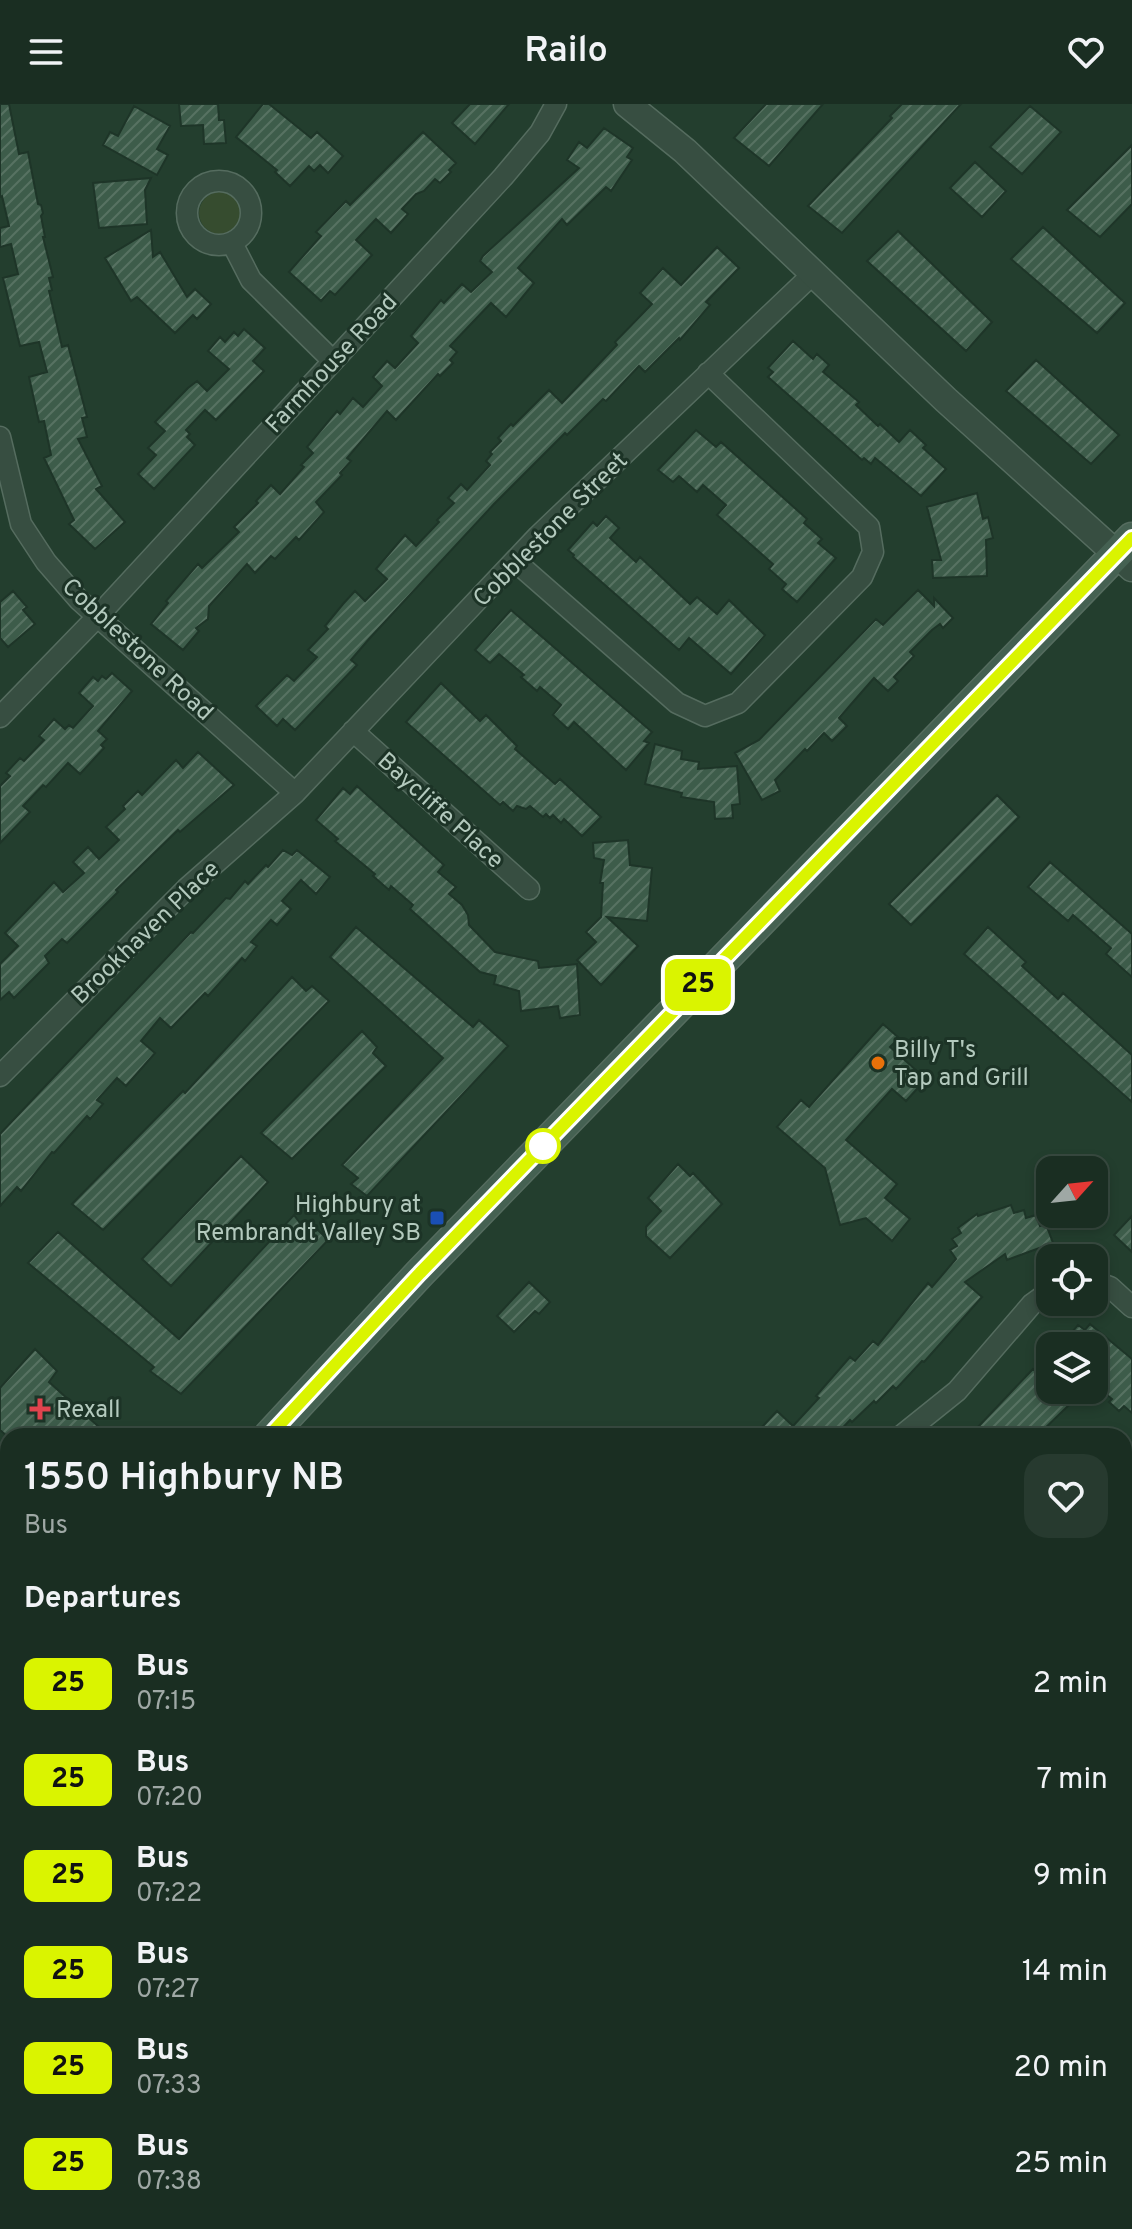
<!DOCTYPE html>
<html lang="en">
<head>
<meta charset="utf-8">
<style>
  body { margin:0; font-family:Overpass,sans-serif; background:#273a2f; color:#f1f3f6; height:100vh; display:flex; flex-direction:column; font-size:30px; white-space:nowrap }
  * { box-sizing:border-box; margin:0 }
  p { font-size:26px; color:#9fa8a5 }
  .icon { flex:none; width:44px; height:44px; fill:none; stroke:currentColor; stroke-width:2; stroke-linecap:round; stroke-linejoin:round }
  .map { position:relative; flex:1; overflow:hidden }
  .details { position:absolute; left:0px; top:1324px; width:1132px; height:802px; display:flex; flex-direction:column; background:#1a2e22; border-radius:24px 24px 0 0; box-shadow:0 4px 12px #0003,0 0 0 2px #384a40 }
  .details>* { flex:none }
  .badge { padding:0 16px; border-radius:12px; font-size:28px; line-height:52px }
  .needle { width:52px; rotate:63deg }
  .controls { position:absolute; left:1036px; top:1052px; display:grid; gap:16px }
  .controls a { display:grid; place-items:center; width:72px; height:72px; border-radius:16px; background:#1a2e22; box-shadow:0 4px 12px #0003,0 0 0 2px #384a40; font-size:40px }
  .map>.badge { position:absolute; translate:-50% -50%; box-shadow:0 0 0 4px #fff }
  h2 { padding:0 24px; font-size:30px; line-height:72px }
  .round { display:grid; place-items:center; flex:none; width:84px; height:84px; border-radius:24px; background:#273a2f }
  .head { display:flex; align-items:center; justify-content:space-between; height:136px; padding:0 24px }
  h1 { font-size:38px; font-weight:600; line-height:60px }
  ul { padding:0; list-style:none }
  li { display:flex; align-items:center; gap:24px; height:96px; padding:0 24px }
  li div { flex:1 }
  li b { display:block; font-size:30px }
  li em { font-style:normal }
  li .badge { min-width:88px; font-weight:700; text-align:center }
  header { display:flex; justify-content:space-between; align-items:center; height:104px; padding:0 24px; background:#1a2e22; font-size:36px; font-weight:600 }
  .map>svg:first-child { display:block }
</style>
</head>
<body>
<header><svg class="icon" aria-label="menu" viewBox="0 0 24 24"><path d="M4 6h16M4 12h16M4 18h16"/></svg>Railo<svg class="icon" aria-label="heart" viewBox="0 0 24 24"><path d="M12 20l-8-8c-3-5 5-10 8-4 3-6 11-1 8 4z"/></svg></header>
<div class="map">
<svg width="1132" height="2125" viewBox="0 0 1132 2125">
  <defs>
    <pattern id="building-hatch" width="6" height="6" patternUnits="userSpaceOnUse" patternTransform="scale(2)"><rect width="6" height="6" fill="#3d5c4a"/><path d="M-1 1l2-2M0 6l6-6M5 7l2-2" fill="none" stroke="#577262"/></pattern>
  </defs>
  <rect width="100%" height="100%" fill="#233e2e"/>
  <!-- grass -->
  <path fill="#364c2f" d="M199 109a21 21 0 1 1 42 0a21 21 0 1 1-42 0Z"/>
  <!-- building -->
  <path fill="url(#building-hatch)" stroke="#1e3528" stroke-width="2" d="M0 0H9L19 50 28 48 38 100 41 101 43 109 41 112 45 133H43L53 173 49 174 52 186 49 187 62 243 68 241 87 313 82 314 87 333 78 335 102 382 96 385 125 418 95 445 69 420 74 416 44 354 51 351 44 317 39 318 29 273 47 268 39 238 20 242 3 174 18 170 11 140 0 143V124L9 122 2 92 0 93Z
    M179 0H218L219 16H224L226 39 204 40 203 21 181 22Z
    M263 0H269L311 34 317 28 343 52 328 69 320 61 314 67 309 62 290 82 275 68 277 66 236 33Z
    M470 0H509L475 40 452 19Z
    M766 0H823L769 62 734 34Z
    M902 0H961L842 129 808 102 892 14 890 12Z
    M134 2 170 22 157 45 168 51 157 71 103 41 110 28 118 32Z
    M1030 2 1061 28 1022 70 990 43Z
    M604 24 633 44 627 53 632 56 611 87 606 83 567 121 562 115 518 164 534 179 506 213 491 199 450 242 457 248 450 256 453 259 440 272 438 270 396 316 387 307 347 354 351 357 340 369 342 371 316 398 324 408 299 436 296 433 275 455 271 452 255 469 247 460 209 502 208 515 196 524 199 527 183 546 151 520 168 499 166 497 198 460 202 464 239 428 234 423 258 399 256 397 271 381 280 390 304 363 301 361 313 349 307 343 337 307 340 310 353 294 363 303 382 282 373 273 387 257 395 264 418 239 411 232 441 196 444 199 462 180 471 188 492 168 480 157 483 152 579 64 567 56 579 38 587 44Z
    M423 28 456 59 449 66 451 68 440 79 435 75 424 87 416 90 402 105 408 110 391 129 376 115 356 136 372 151 335 191 330 187 321 197 289 168 321 132 316 128 346 97 350 101Z
    M1132 41V100L1100 133 1067 106Z
    M975 58 1006 87 982 113 950 84Z
    M151 74 145 86 147 120 99 124 93 79Z
    M1043 123 1125 199 1097 229 1011 155Z
    M151 126 153 153 160 148 187 193 195 185 211 200 197 215 193 211 175 229 137 193 131 197 105 154Z
    M898 127 992 218 966 247 867 157Z
    M717 143 739 164 706 198 710 201 680 236 679 234 645 268 639 262 606 297 603 295 567 331 565 329 494 400 369 535 351 556 357 561 295 626 283 615 277 622 256 602 287 571 294 577 317 553 308 546 328 525 325 522 343 500 355 487 365 497 387 475 376 465 405 431 416 442 439 418 437 416 454 399 448 394 461 380 467 386 490 361 486 357 492 350 490 348 501 337 498 334 511 320 513 322 549 286 562 299 617 241 615 238 652 200 640 189 663 164 681 181Z
    M244 225 265 244 253 257 264 267 216 316 205 306 186 326 190 330 187 333 195 341 154 385 138 370 156 351 148 344 165 327 155 318 188 284 197 277 207 287 229 265 208 247 220 233 225 238 234 228 238 232Z
    M793 237 813 255 817 250 829 261 823 268 859 298 856 301 878 322 880 320 899 338 910 326 926 341 923 344 946 365 921 392 875 354 871 360 864 354 862 356 768 273 773 268 768 264Z
    M1036 256 1119 331 1091 360 1006 287Z
    M696 326 716 343 721 338 807 415 804 419 822 435 818 439 836 454 797 498 782 485 786 480 769 465 773 460 717 411 726 401 703 381 697 388 679 372 673 378 658 366Z
    M977 389 983 415 988 413 993 434 986 436 987 472 933 474 932 456H941L927 403Z
    M606 412 619 424 610 434 636 458 640 453 690 500 697 493 717 510 729 496 765 531 731 570 689 534 679 546 573 453 574 451 568 446 593 418 597 422Z
    M918 486 934 502V494L953 514 943 524 940 520 932 526 910 548 914 552 894 573 898 577 888 587 874 574 839 614 847 622 832 637 824 629 807 647 805 645 775 676 780 687 762 696 735 649 759 636 876 515 883 521Z
    M13 487 27 503 23 506 35 520 8 543 0 534V498Z
    M511 506 652 628 644 637 649 639 626 666 574 618 568 625 553 611 561 601 540 583 537 587 521 573 524 571 499 550 490 559 475 546Z
    M112 569 132 587 98 627 107 635 101 641 104 644 80 670 68 659 46 683 43 681 23 702 30 708 0 739V682L10 672 6 669 20 654 24 657 44 636 39 632 54 615 65 625 69 621 73 624 93 602 79 589 93 573 98 577 102 572 106 575Z
    M441 579 480 617 486 611 517 642 515 645 555 680 560 675 601 713 582 732 564 715 561 719 553 711 550 714 546 710 543 713 530 702 526 705 517 702 513 707 503 698 500 701 406 618Z
    M655 640 682 647 681 655 699 658 698 665 737 662 740 700 732 701 733 714 715 715 714 698 681 693 682 689 645 680Z
    M198 648 234 681 180 728 178 726 116 786 118 788 67 839 62 835 45 852 49 859 14 894 9 888 0 896V860L18 842 5 829 54 778 63 788 84 769 73 758 88 743 99 755 119 736 106 723 125 705 123 702 138 687 142 691 176 656 183 664Z
    M357 682 444 761 438 768 456 783 449 790 462 801 468 811 469 821 495 848 538 857 539 864 577 860 580 911 560 914 558 902 521 907 519 887 494 880 496 872 480 868 410 805 413 801 391 782 389 786 373 772 375 770 335 737 338 735 316 716 343 684 350 690Z
    M997 691 1019 713 911 821 889 800Z
    M628 736 630 761 652 764 647 817 607 813 638 842 601 881 577 856 596 838 586 828 601 813 603 779H600L604 756 594 754 593 739Z
    M283 746 292 751 297 746 330 773 316 790 301 776 282 797 291 805 277 821 271 816 251 838 257 842 245 857 242 854 208 892 205 889 171 924 160 914 141 937 155 949 126 982 117 974 97 996 103 1000 90 1015 87 1012 54 1049 52 1048 21 1087 17 1083 0 1102V1030L191 828 193 829 226 794 230 795 245 777 248 780 266 761 268 763Z
    M1050 758 1132 830V873L1106 850 1111 844 1073 811 1068 817 1028 783Z
    M356 823 473 923 479 916 508 942 367 1092 351 1080 358 1074 342 1061 443 954 330 853Z
    M988 823 1026 858 1022 862 1058 895 1063 889 1132 951V998L964 850Z
    M292 873 306 887 312 882 329 897 103 1126 72 1100 183 987 185 989Z
    M883 920 899 934 890 943 926 975 906 997 892 985 846 1036 897 1080 885 1094 910 1115 892 1137 866 1114 840 1121 825 1064 777 1023 801 996 809 1003Z
    M362 927 377 943 373 949 386 962 292 1055 261 1029Z
    M241 1052 268 1078 171 1182 142 1155Z
    M678 1060 690 1072 693 1069 722 1100 670 1154 646 1132V1123L661 1107 648 1094Z
    M1011 1101 1014 1109 1024 1106 1026 1114 1036 1111 1040 1122 1046 1120 1053 1139 1007 1156 1005 1150 965 1178 982 1193 924 1258 922 1257 896 1285 893 1282 876 1299 874 1297 852 1318 850 1316 835 1332H772L762 1323 777 1307 793 1322 819 1294 816 1292 850 1253 855 1257 873 1237 878 1241 928 1179 932 1183 956 1155 950 1146 957 1142 952 1135 961 1129 958 1124 977 1110 978 1112Z
    M294 1111 305 1126 312 1120 328 1136 181 1290 150 1267 154 1263 28 1159 58 1128 179 1235Z
    M1132 1112V1148L1114 1131Z
    M529 1178 550 1198 539 1210 535 1207 514 1228 497 1212Z
    M1090 1220 1132 1255V1309L1124 1302 1119 1307 1109 1298 1112 1295 1094 1280V1242H1060L1078 1221 1085 1226Z
    M35 1245 57 1267 49 1278 109 1332H7L0 1326V1284Z
    M1033 1265 1050 1281V1286H1055L1070 1300 1037 1332H986L977 1324Z"/>
  <g fill="none" stroke-linecap="round" stroke-linejoin="round">
    <defs>
      <path id="minor" d="M187 109a32 32 0 1 1 64 0a32 32 0 1 1-64 0Z
        M232 139 251 176 333 257
        M0 333 21 420 46 458 79 496 295 689
        M516 458 677 599 705 612 738 599 862 473 873 448 869 423 708 269
        M0 613 98 512 503 73 540 29 556 0
        M353 627 529 785
        M0 972 186 785 295 689 538 432 814 169
        M1094 1177 1110 1183 1132 1203
        M901 1332 957 1287 1032 1200 1050 1187
        M1124 1556 1132 1547
        M1124 1880 1132 1887"/>
      <path id="tertiary" d="M627 0 685 47 946 296 1132 464
        M0 1502 8 1509
        M715 2118 723 2125
        M1106 2125 1132 2115"/>
      <path id="secondary" d="M269 1332 420 1169 1132 434
        M0 1618 8 1609"/>
    </defs>
    <!-- minor casing -->
    <use href="#minor" stroke="#556c5f" stroke-width="23"/>
    <!-- tertiary casing -->
    <use href="#tertiary" stroke="#556c5f" stroke-width="29"/>
    <!-- secondary casing -->
    <use href="#secondary" stroke="#556c5f" stroke-width="33"/>
    <!-- minor -->
    <use href="#minor" stroke="#374e41" stroke-width="20"/>
    <!-- tertiary -->
    <use href="#tertiary" stroke="#374e41" stroke-width="26"/>
    <!-- secondary -->
    <use href="#secondary" stroke="#456152" stroke-width="30"/>
  </g>
  <g fill="none" stroke-linecap="round" stroke-linejoin="round">
    <defs>
      <path id="line" d="M269 1332 420 1169 1132 434"/>
    </defs>
    <!-- line casing -->
    <use href="#line" stroke="#fff" stroke-width="18"/>
    <!-- line -->
    <use href="#line" stroke="#daf400" stroke-width="12"/>
  </g>
  <!-- markers -->
  <circle fill="#e8710a" stroke="#1c3326" stroke-width="3" cx="878" cy="959" r="8"/>
  <circle fill="#fff" stroke="#daf400" stroke-width="4" cx="543" cy="1042" r="16"/>
  <rect fill="#1a4fb4" stroke="#1c3326" stroke-width="3" x="429" y="1106" width="16" height="16" rx="4"/>
  <path fill="#e0444e" stroke="#1c3326" stroke-width="3" d="M36 1293h8v8h8v8h-8v8h-8v-8h-8v-8h8z"/>
  <g text-anchor="middle" stroke-width="6" stroke-linejoin="round" paint-order="stroke">
    <!-- street labels -->
    <g font-size="24" fill="#b3c9bd" stroke="#1c3326">
      <text transform="translate(331 259) rotate(-47)" y="8">Farmhouse Road</text>
      <text transform="translate(550 425) rotate(-45)" y="8">Cobblestone Street</text>
      <text transform="translate(138 545) rotate(43)" y="8">Cobblestone Road</text>
      <text transform="translate(441 706) rotate(42)" y="8">Baycliffe Place</text>
      <text transform="translate(145 828) rotate(-44)" y="8">Brookhaven Place</text>
    </g>
    <!-- poi labels -->
    <g font-size="24" fill="#b3c9bd" stroke="#1c3326" text-anchor="start">
      <text x="894" y="953">Billy T's<tspan x="894" dy="28">Tap and Grill</tspan></text>
      <text x="421" y="1108" text-anchor="end">Highbury at<tspan x="421" dy="28">Rembrandt Valley SB</tspan></text>
      <text x="56" y="1313">Rexall</text>
    </g>
  </g>
</svg>
<div class="controls">
<a><svg class="needle" viewBox="-14 -14 28 28"><path d="M0-13l5 13h-10z" fill="#e53935"/><path d="M0 13l5-13h-10z" fill="#9fa8a5"/></svg></a>
<a><svg class="icon" aria-label="locate" viewBox="0 0 24 24"><circle cx="12" cy="12" r="6"/><path d="M12 2v4M12 18v4M2 12h4M18 12h4"/></svg></a>
<a><svg class="icon" aria-label="layers" viewBox="0 0 24 24"><path d="M12 4l9 5-9 5-9-5zM3 14l9 5 9-5"/></svg></a>
</div>
<b class="badge" style="left:698px;top:881px;background:#daf400;color:#111">25</b>
<section class="details">
<div class="head"><div><h1>1550 Highbury NB</h1><p>Bus</p></div><a class="round"><svg class="icon" aria-label="heart" viewBox="0 0 24 24"><path d="M12 20l-8-8c-3-5 5-10 8-4 3-6 11-1 8 4z"/></svg></a></div>
<h2>Departures</h2>
<ul>
<li><span class="badge" style="background:#daf400;color:#111">25</span><div><b>Bus</b><p>07:15</p></div><em>2 min</em></li>
<li><span class="badge" style="background:#daf400;color:#111">25</span><div><b>Bus</b><p>07:20</p></div><em>7 min</em></li>
<li><span class="badge" style="background:#daf400;color:#111">25</span><div><b>Bus</b><p>07:22</p></div><em>9 min</em></li>
<li><span class="badge" style="background:#daf400;color:#111">25</span><div><b>Bus</b><p>07:27</p></div><em>14 min</em></li>
<li><span class="badge" style="background:#daf400;color:#111">25</span><div><b>Bus</b><p>07:33</p></div><em>20 min</em></li>
<li><span class="badge" style="background:#daf400;color:#111">25</span><div><b>Bus</b><p>07:38</p></div><em>25 min</em></li>
</ul>
</section>
</div>
</body>
</html>
